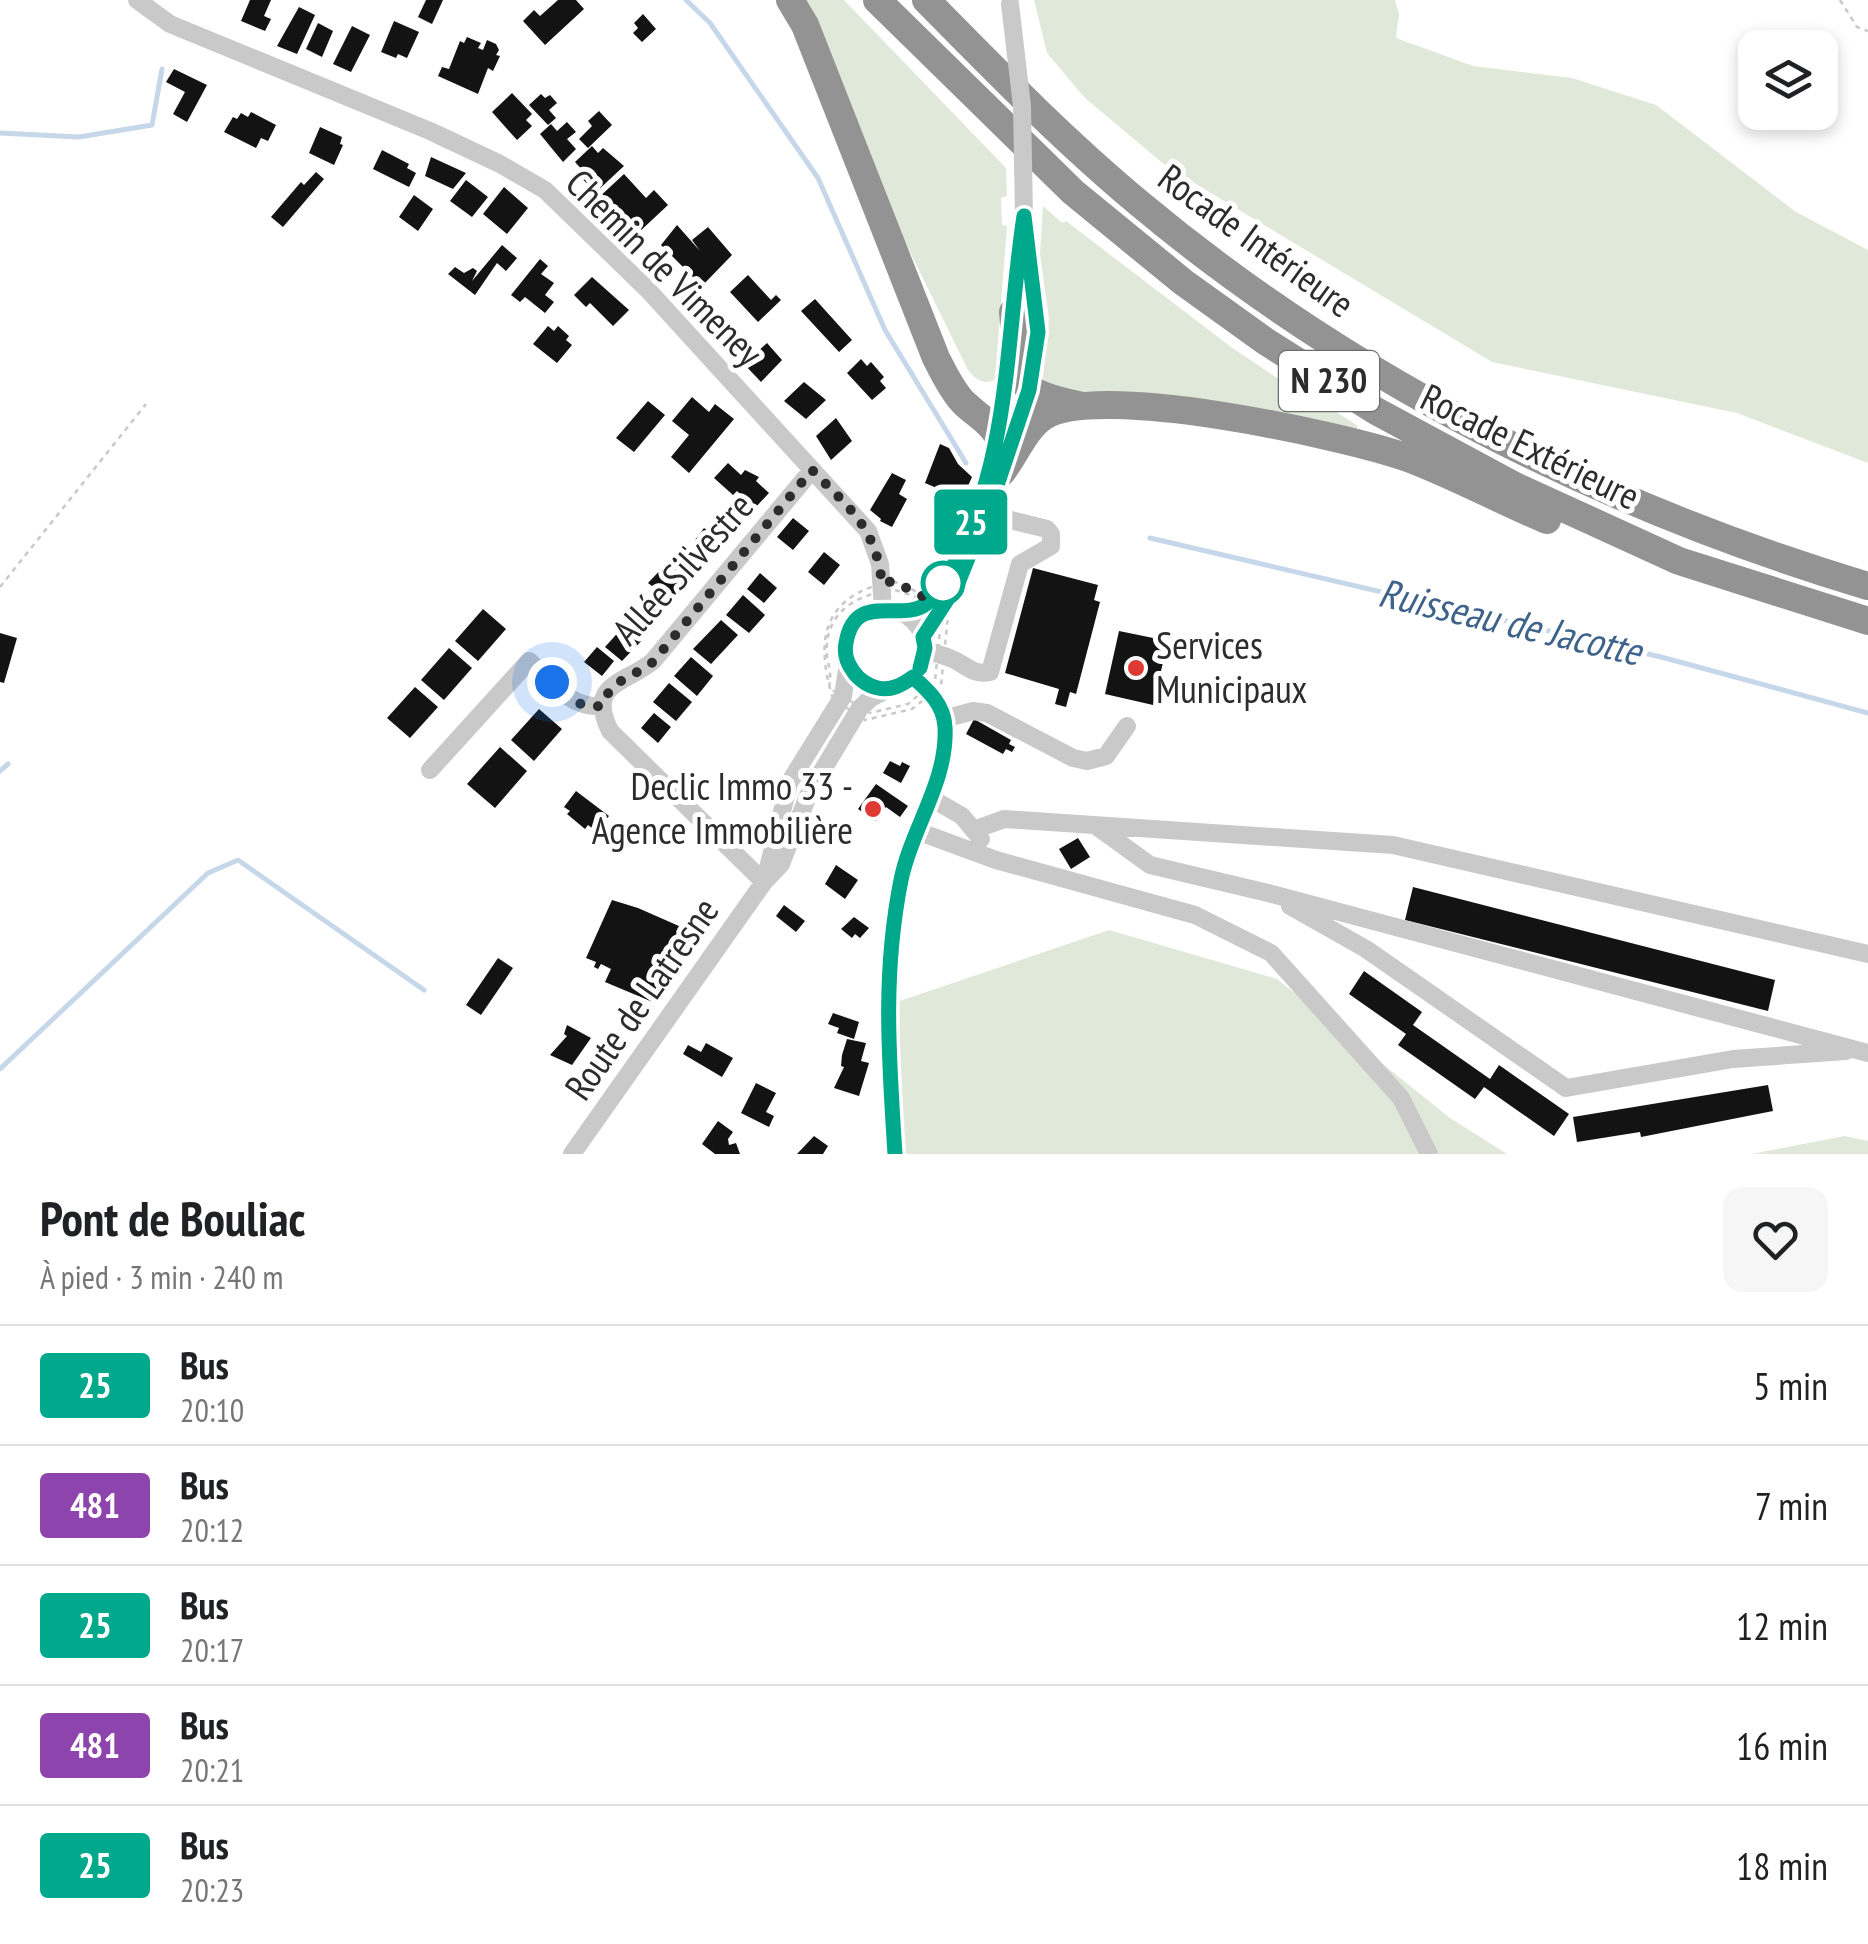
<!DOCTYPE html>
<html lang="fr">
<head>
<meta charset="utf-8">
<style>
  body { margin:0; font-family:"PT Sans Narrow",sans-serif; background:#f6f6f6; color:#202124; height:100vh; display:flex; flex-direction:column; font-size:38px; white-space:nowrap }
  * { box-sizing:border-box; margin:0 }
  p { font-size:32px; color:#757577 }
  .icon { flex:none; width:55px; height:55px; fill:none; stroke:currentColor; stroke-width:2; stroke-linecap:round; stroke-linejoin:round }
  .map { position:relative; height:1154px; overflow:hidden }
  .side { display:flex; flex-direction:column; background:#fff; flex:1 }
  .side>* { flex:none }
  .badge { padding:0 20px; border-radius:8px; font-size:35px; line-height:65px }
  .buttons { position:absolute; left:1738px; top:30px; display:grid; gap:20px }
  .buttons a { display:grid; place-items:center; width:100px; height:100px; border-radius:20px; background:#fff; box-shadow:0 5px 15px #0003; font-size:50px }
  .you { position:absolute; width:50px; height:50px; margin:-25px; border:8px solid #fff; border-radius:50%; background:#1a73e8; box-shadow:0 0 0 15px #1a73e833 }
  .map>.badge { position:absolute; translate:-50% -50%; box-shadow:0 0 0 5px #fff }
  .round { display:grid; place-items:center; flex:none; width:105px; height:105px; border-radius:20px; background:#f6f6f6 }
  .head { display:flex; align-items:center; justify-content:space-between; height:170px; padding:0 40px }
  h1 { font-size:48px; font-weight:600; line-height:75px }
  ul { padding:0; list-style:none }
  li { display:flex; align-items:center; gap:30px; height:120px; padding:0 40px; border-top:2px solid #e0e0e0 }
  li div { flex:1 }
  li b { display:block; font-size:38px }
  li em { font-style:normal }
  li .badge { min-width:110px; font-weight:700; text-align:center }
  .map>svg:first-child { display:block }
</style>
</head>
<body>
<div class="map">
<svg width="1868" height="1154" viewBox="0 0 1868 1154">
  <rect width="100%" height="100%" fill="#fff"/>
  <!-- green -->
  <path fill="#e0e9d9" d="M802 0H844L1006 168 1007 196 1001 198 1002 225 1007 226 995 380C983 385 976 380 968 370L886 203Z
    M1034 0H1395L1399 14 1396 38 1473 66 1572 78 1656 105 1796 212 1868 250V463L1737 413 1492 362 1166 166 1084 97 1047 53Z
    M1043 206 1062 223 1066 221 1231 347 1307 398 1310 395 1358 426 1356 431 1061 394 1042 386 1049 319 1040 254Z
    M1109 930 1277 979 1450 1118 1507 1154H902L894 1003Z
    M1845 1136 1868 1141V1154H1751Z"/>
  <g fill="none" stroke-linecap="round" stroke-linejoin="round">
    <!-- stream -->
    <path stroke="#c6d7e9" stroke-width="5" d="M686 0 710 23 818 178 885 330 966 463
      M0 133 79 137 152 125 162 69
      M1150 538 1661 657 1868 713
      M0 771 8 764
      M0 1069 208 873 238 860 424 990"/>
  </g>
  <!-- building -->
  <path fill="#131313" d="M250 0H271L264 16 271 19 265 31 241 21Z
    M426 0H443L432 24 418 17Z
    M558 0H576L584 9 545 45 523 21 534 10 540 16Z
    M299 7 315 15 297 54 277 46Z
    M643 14 656 29 642 42 633 33 638 28 634 23Z
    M394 21 419 32 407 58 398 54 396 58 381 52Z
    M318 23 333 31 322 57 306 49Z
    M352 26 370 35 351 72 333 64Z
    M467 37 481 43 478 48 483 50 487 40 496 44 499 50 496 55 500 56 493 71 488 68 478 94 438 76 442 67 449 69 460 41 464 43Z
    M174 69 207 85 187 122 173 114 185 92 166 82Z
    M512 93 532 114 526 120 532 126 517 140 492 112Z
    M541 94 545 98 550 95 557 103 549 110 556 118 548 125 529 105Z
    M599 111 612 125 588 148 579 139 592 126 588 121Z
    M251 112 276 125 268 141 261 138 256 148 224 132 233 117 237 119 241 113 248 117Z
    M567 122 576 132 567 139 576 149 563 162 540 134 551 124 557 131Z
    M320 127 342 137 340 144 343 145 334 165 309 153Z
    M592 146 598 153 603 148 624 166 595 193 581 177 585 173 575 162Z
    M382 150 409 164 407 168 416 173 409 187 373 169Z
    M431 157 466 173 453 189 425 176Z
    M316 172 324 179 283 227 271 217 301 182 304 185Z
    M624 174 646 198 654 190 668 205 637 234 623 219 619 223 596 200Z
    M466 180 488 197 472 217 450 201Z
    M504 187 528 208 507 234 483 214Z
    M414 195 433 209 418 231 399 217Z
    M677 225 700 251 692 240 708 227 732 255 702 286 661 245Z
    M502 245 517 258 506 271 497 263 475 295 448 274 455 267 464 273 473 268 477 271 472 281Z
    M540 259 548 266 541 274 554 283 545 295 554 302 545 313 525 297 520 302 511 295Z
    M748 275 771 300 776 295 781 300 758 322 730 292Z
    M592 277 629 310 613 326 590 303 586 307 574 295Z
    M815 299 852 340 839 352 801 311Z
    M548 326 554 331 558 326 569 336 566 340 572 345 557 363 533 344Z
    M767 343 782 360 761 382 744 364Z
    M861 359 867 366 871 362 884 377 880 381 886 388 872 400 847 373Z
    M804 382 826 400 806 419 784 401Z
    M692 397 709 412 715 404 734 419 689 473 671 457 689 435 672 421Z
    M648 401 665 415 634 452 616 438Z
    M836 418 852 441 831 460 816 436Z
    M940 444 949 448 958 464 972 477 949 528 934 523 946 492 925 483Z
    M728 463 741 475 745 470 759 477 756 481 769 493 755 508 737 491 733 495 714 478Z
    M892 473 906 480 899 494 907 499 892 527 880 521 881 519 870 510Z
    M793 518 809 531 793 550 777 537Z
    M704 528 722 542 709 558 692 544Z
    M683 546 706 564 688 582 685 581 671 601 648 583Z
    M824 552 840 565 824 585 808 572Z
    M1033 568 1098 585 1094 600 1100 602 1076 694 1070 692 1066 707 1055 704 1059 689 1005 673Z
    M760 573 777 588 764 603 747 589Z
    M651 593 668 607 656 623 638 608Z
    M743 595 765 615 749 633 726 615Z
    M483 609 506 629 478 661 455 641Z
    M632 617 650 632 622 661 605 647Z
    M721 620 738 635 711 664 693 649Z
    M1119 631 1168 641 1153 705 1105 694Z
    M0 633 17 638 4 683 0 682Z
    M597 647 614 661 602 676 584 662Z
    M449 648 472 668 444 700 421 680Z
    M691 657 713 676 697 696 674 676Z
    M669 683 692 702 676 721 653 702Z
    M415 687 438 707 410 738 387 718Z
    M539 709 562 729 534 761 511 740Z
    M654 713 671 727 658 743 641 728Z
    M974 719 1011 740 1009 744 1015 747 1012 752 1006 749 1003 754 966 734Z
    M500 747 527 771 495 808 467 784Z
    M890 761 900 766 902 762 910 766 901 783 883 773Z
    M876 784 908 806 900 817 886 807 876 821 858 809Z
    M576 791 609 816 596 831 588 825 585 829 567 814 570 811 564 807Z
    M1078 838 1090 857 1071 869 1059 849Z
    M836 865 858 880 845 899 825 884Z
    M1413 887 1775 980 1768 1011 1405 920Z
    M612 900 638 908 688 930 655 1003 605 982 611 969 601 964 598 969 594 967 596 962 586 958Z
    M784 905 805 921 796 932 776 916Z
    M854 917 869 928 860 938 855 934 852 938 841 929Z
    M498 958 513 968 481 1015 466 1005Z
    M1364 971 1422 1012 1413 1025 1490 1079 1499 1065 1569 1114 1554 1136 1484 1087 1475 1099 1398 1045 1406 1034 1349 994Z
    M833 1013 859 1022 854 1039 837 1033 839 1028 828 1024Z
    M567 1025 591 1038 572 1065 550 1055 567 1036 564 1034Z
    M847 1039 866 1043 861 1061 869 1063 859 1096 834 1088 844 1067 841 1066 842 1055Z
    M706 1043 733 1058 722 1077 683 1054 688 1045 701 1052Z
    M756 1083 776 1093 766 1112 774 1116 769 1127 741 1113Z
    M1768 1085 1773 1111 1641 1137 1640 1132 1577 1142 1573 1117Z
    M718 1121 733 1132 728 1139 729 1145 736 1143 740 1154H715L702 1144Z
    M814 1136 828 1146 823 1154H797Z"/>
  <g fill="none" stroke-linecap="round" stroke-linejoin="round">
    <!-- path -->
    <path stroke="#c9c9c9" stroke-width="2.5" stroke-dasharray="5 5" stroke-linecap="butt" d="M1840 0 1857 27 1868 31
      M893 581 924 595 948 615 941 686 912 709 865 720 833 699C814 637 824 595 893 581Z
      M0 587 146 404
      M895 590 914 596 941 621 935 681 908 704 870 713 829 688C832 675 829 668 827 656 823 612 858 593 895 590Z"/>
    <!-- minor -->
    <path stroke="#c9c9c9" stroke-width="18" d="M137 0 170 24 430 131 500 164 545 190 648 290 868 531 880 564 883 609
      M1012 320 1020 241
      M1014 438 1029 390 1038 332 1024 216
      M989 478 1001 427 1008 356
      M845 649a40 40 0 1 1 80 0a40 40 0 1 1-80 0Z
      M901 613C933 606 945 581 959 553
      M923 637 958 583 1006 462
      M925 648C934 654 940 654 950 658 966 664 972 676 990 672L1020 564 1051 546V534L1047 529 986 514
      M944 719 973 711 987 713 1073 758 1087 761 1106 756 1127 726
      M430 770 529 661C551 681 570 709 602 706
      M929 797 962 816 981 839
      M1096 826 1150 865 1268 893 1868 1053
      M974 830 1004 819 1393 845 1868 954
      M917 831 996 860 1195 915 1271 953 1401 1098 1429 1154
      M767 872 789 783 843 696 848 664
      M764 882 610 731C586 682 626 684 653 661L812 470
      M1290 906 1366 949 1566 1088 1733 1059 1846 1051
      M572 1154 764 882 781 864 810 791 860 708 871 698 890 688
      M895 1154C889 1057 882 977 901 880 911 829 948 781 945 727 943 705 929 691 913 677"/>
    <!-- highway -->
    <path stroke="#939393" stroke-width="28" d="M790 0 805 25 936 358C944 373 951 389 963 402 976 415 990 421 999 438
      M877 0 1073 192 1183 282 1265 341 1376 411 1515 486 1679 561 1868 621
      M926 0C995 70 1064 141 1140 204 1352 381 1604 507 1868 586
      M1013 312C1019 378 1006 390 1078 405
      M1002 472C1015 455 1026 428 1043 417 1096 381 1346 436 1408 458 1456 476 1501 501 1547 520"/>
    <!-- minor-bridge -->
    <path stroke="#c9c9c9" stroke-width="18" d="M1010 4 1022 106 1024 216"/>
  </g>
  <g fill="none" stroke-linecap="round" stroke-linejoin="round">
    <defs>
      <path id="line" d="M895 1154C889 1059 882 975 901 880 911 829 948 781 945 727 944 705 929 691 913 677 902 685 891 691 878 688 868 686 858 679 853 671 847 663 844 653 846 643 855 590 901 623 926 604 935 597 943 584 949 574 1012 459 1005 341 1024 216L1038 332 1029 390 995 491 958 583 923 637 925 648 920 668"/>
    </defs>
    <!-- line casing -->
    <use href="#line" stroke="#fff" stroke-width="22"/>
    <!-- line -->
    <use href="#line" stroke="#00a98b" stroke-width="15"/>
    <!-- walk -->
    <path stroke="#2c2c2c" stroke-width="10" stroke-dasharray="0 18" d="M552 682C568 698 578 708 602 706 611 678 633 678 653 662L812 470C849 508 876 527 882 584L893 581 930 600 943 583"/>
  </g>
  <!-- markers -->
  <circle fill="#fff" stroke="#00a98b" stroke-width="5" cx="943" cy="583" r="20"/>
  <g fill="#de3a33" stroke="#fff" stroke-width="4">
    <circle cx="1136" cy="668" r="10"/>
    <circle cx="873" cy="809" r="10"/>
  </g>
  <g text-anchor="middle" stroke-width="10" stroke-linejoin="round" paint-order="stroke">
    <!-- shield labels -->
    <rect fill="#fff" stroke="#6b6b6b" stroke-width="2.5" x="1279" y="351" width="100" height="60" rx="8"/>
    <g font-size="35" font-weight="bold" fill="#2c2c2c">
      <text x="1329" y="393">N 230</text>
    </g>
    <!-- street labels -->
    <g font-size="38" fill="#2c2c2c" stroke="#fff">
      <text transform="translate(1256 241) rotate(36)" y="13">Rocade Intérieure</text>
      <text transform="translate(664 268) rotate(45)" y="13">Chemin de Vimeney</text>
      <text transform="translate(1530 447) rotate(26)" y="13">Rocade Extérieure</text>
      <text transform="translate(683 569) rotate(-48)" y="13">Allée Silvestre</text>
      <text transform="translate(642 999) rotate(-55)" y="13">Route de Latresne</text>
    </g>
    <!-- poi labels -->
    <g font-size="38" fill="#2c2c2c" stroke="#fff" text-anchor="start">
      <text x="1156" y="659">Services<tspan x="1156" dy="44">Municipaux</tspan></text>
      <text x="853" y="800" text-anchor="end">Declic Immo 33 -<tspan x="853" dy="44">Agence Immobilière</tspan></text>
    </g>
    <!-- water labels -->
    <g font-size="40" font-style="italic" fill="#3e638a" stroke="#fff">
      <text transform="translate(1510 622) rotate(13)" y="14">Ruisseau de Jacotte</text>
    </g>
  </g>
</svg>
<div class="buttons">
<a><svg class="icon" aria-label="layers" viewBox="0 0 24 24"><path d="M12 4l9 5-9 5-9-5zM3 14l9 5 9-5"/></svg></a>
</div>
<div class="you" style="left:552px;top:682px"></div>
<b class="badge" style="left:971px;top:522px;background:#00a98b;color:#fff">25</b>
</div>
<section class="side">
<div class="head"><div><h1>Pont de Bouliac</h1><p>À pied · 3 min · 240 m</p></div><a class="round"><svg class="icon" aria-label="heart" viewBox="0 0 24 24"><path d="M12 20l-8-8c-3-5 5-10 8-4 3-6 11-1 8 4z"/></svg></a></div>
<ul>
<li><span class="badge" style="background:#00a98b;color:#fff">25</span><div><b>Bus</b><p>20:10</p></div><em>5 min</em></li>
<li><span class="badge" style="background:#8e44ad;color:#fff">481</span><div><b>Bus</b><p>20:12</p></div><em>7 min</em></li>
<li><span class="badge" style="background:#00a98b;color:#fff">25</span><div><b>Bus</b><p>20:17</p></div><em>12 min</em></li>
<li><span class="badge" style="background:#8e44ad;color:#fff">481</span><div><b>Bus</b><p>20:21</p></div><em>16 min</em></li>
<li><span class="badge" style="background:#00a98b;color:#fff">25</span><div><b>Bus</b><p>20:23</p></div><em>18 min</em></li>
</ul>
</section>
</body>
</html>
